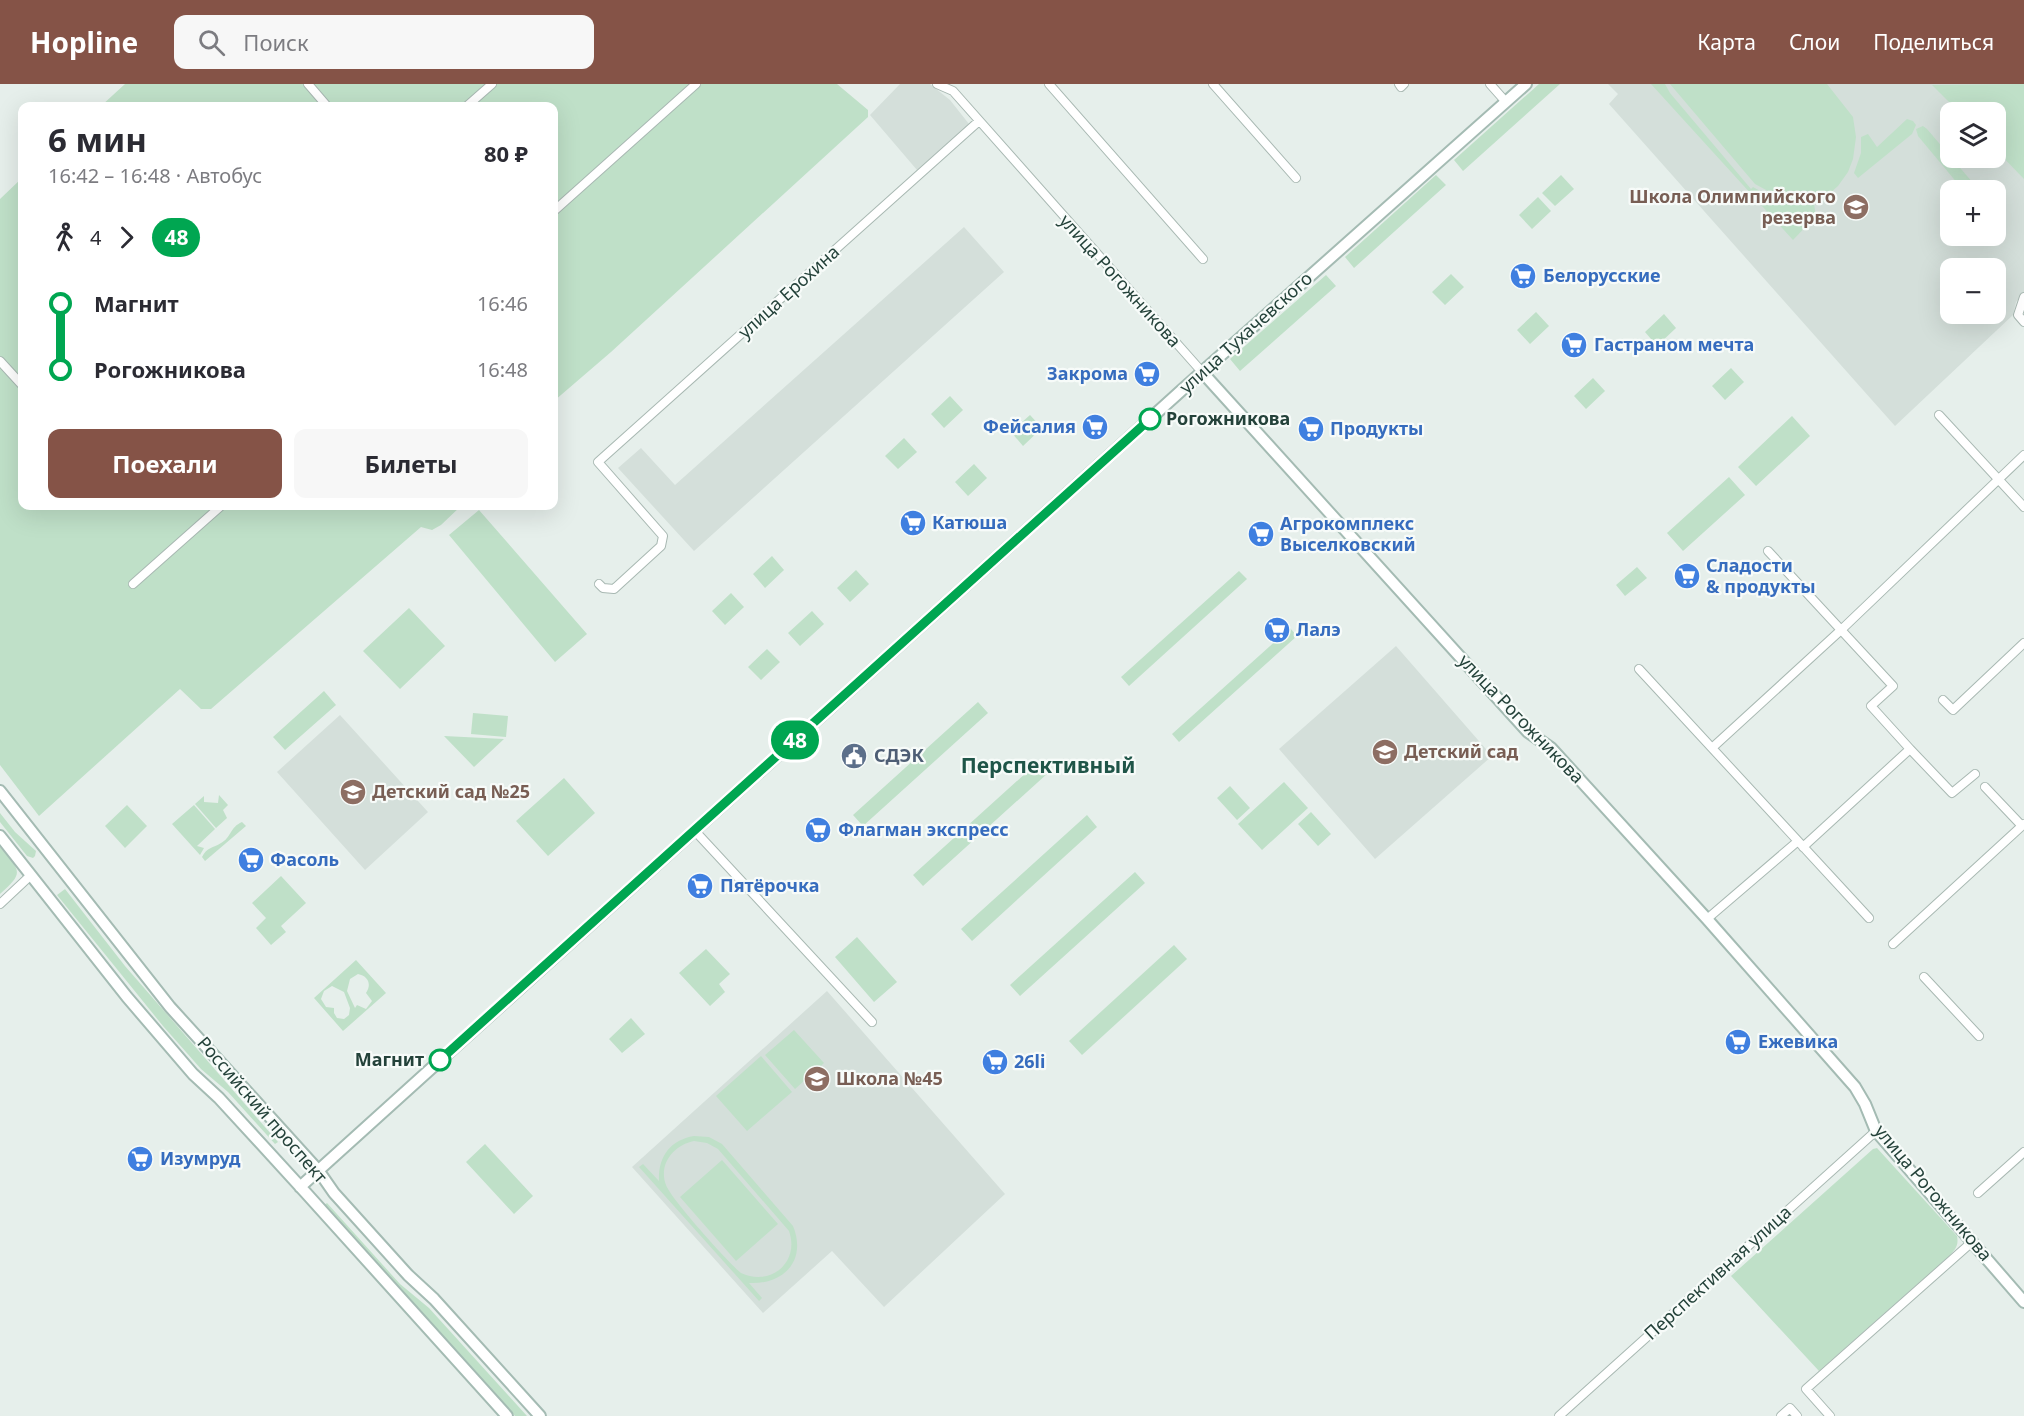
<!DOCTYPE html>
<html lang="ru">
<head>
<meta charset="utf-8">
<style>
  body { margin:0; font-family:"Noto Sans",sans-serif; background:#f7f7f7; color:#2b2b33; height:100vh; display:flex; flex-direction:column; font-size:22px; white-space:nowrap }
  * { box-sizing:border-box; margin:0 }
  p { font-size:20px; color:#7c7c81 }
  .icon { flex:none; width:33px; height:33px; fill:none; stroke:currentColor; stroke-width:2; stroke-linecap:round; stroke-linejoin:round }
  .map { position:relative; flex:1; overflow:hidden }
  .side { position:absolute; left:18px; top:18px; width:540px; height:408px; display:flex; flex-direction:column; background:#fff; border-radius:12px; box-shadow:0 6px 24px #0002 }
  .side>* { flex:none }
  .badge { padding:0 12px; border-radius:20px; font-size:21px; line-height:39px }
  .controls { position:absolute; left:1940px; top:18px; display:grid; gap:12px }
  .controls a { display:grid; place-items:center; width:66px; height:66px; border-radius:12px; background:#fff; box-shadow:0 6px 24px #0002; font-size:30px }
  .map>.badge { position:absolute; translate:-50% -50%; box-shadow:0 0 0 3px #fff }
  .legs { display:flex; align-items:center; gap:9px; height:66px; padding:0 30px; font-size:20px }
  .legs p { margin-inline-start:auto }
  .head { display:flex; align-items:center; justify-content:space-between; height:102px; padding:0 30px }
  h1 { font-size:33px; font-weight:700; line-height:45px }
  .primary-button { display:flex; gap:12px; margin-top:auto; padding:12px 30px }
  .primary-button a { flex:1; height:69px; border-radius:12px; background:#855347; color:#fff; font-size:24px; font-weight:700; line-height:69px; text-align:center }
  .primary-button a+a { background:#f7f7f7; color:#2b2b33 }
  ul { padding:0 30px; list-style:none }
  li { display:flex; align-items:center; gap:21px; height:66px; font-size:22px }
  li i { display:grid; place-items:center; width:9px; height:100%; margin:0 8px; background:currentColor }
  li i::after { content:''; width:15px; height:15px; margin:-8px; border:4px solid; border-radius:50%; background:#fff }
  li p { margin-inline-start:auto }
  li:first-child i { background:linear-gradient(#0000 50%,currentColor 0) }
  li:last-child i { background:linear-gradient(currentColor 50%,#0000 0) }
  header { display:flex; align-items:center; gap:36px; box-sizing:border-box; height:84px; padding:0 30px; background:#855347; color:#fff }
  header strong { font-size:28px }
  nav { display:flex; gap:33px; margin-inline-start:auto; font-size:21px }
  .search { width:420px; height:54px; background:#f7f7f7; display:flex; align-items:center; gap:15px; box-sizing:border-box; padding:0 21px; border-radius:12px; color:#7c7c81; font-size:22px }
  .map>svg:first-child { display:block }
</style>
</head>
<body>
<header>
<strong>Hopline</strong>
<div class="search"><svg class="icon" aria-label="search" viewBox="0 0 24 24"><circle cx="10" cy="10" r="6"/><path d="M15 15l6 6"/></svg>Поиск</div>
<nav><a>Карта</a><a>Слои</a><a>Поделиться</a></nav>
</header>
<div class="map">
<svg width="2024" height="1332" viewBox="0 0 2024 1332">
  <rect width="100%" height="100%" fill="#e6efeb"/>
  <!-- built -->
  <path fill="#d4dfda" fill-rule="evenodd" d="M900 0H930L950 16 969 40 917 86 870 31Z
    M1608 0H2024V209L2016 218 2013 231 1895 342 1609 20 1618 10ZM1950 28H1995V74H1950ZM1950 106H1995V152H1950ZM1950 184H1995V230H1950Z
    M964 143 1004 188 694 467 618 384 641 364 675 401Z
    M1396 562 1492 672 1375 775 1279 665Z
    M340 631 428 728 365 786 277 688Z
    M827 907 1005 1110 884 1223 832 1167 763 1229 632 1083Z"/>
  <!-- green -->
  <path fill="#bfe0c8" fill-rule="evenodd" d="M125 0H837L868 26V33L611 268 554 317V22H101Z
    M1539 0H1560L1463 87 1454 76Z
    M1651 0H1665L1670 9 1751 105 1753 103 1778 117 1814 120 1816 132 1793 156Z
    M1670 0H1827L1853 33 1856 53 1853 75 1848 88 1838 102 1828 111 1819 116H1790L1779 113 1755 100Z
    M2024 0V95L1995 65V28H1959L1932 1Z
    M1907 35 1913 37 1916 41 1912 50 1858 94 1854 89 1861 69V53L1868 50 1877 63Z
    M1923 42 1927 45 1979 106H1963L1918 52 1916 45Z
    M1436 91 1446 101 1354 184 1345 173Z
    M1561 91 1574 105 1555 122 1542 109Z
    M22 94V422H461L441 441 432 446 421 443 211 625H201L180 605 39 732 0 681V115Z
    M1538 113 1551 127 1532 145 1519 131Z
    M1451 190 1464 203 1445 221 1432 208Z
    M1326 191 1336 202 1240 287 1230 275Z
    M1536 228 1549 242 1530 260 1517 246Z
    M1664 230 1676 244 1657 262 1645 248Z
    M1731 284 1744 298 1725 316 1712 302Z
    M1593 294 1605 307 1586 325 1574 312Z
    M950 312 963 326 944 344 931 330Z
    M1030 331 1042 344 1023 362 1011 348Z
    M1792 332 1810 352 1756 402 1738 383Z
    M904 354 917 368 898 385 885 372Z
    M974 380 987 394 968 412 955 398Z
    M1729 393 1745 411 1683 467 1667 449Z
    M479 426 587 550 555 578 449 451Z
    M772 472 784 486 765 504 753 490Z
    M1637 483 1647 494 1625 512 1616 501Z
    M856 486 869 500 850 518 837 504Z
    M1239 487 1247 495 1129 602 1121 593Z
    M731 509 744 523 725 541 712 527Z
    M409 524 445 562 400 605 363 567Z
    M812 527 824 540 800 562 788 549Z
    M1290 544 1297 552 1179 658 1172 650Z
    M767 565 780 578 761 596 748 583Z
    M324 607 336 621 285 666 273 653Z
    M978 618 988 629 863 742 853 731Z
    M473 629 508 632 506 653 471 650Z
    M444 652 504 655 474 683Z
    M1038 678 1048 689 923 802 913 791Z
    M564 694 595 729 548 772 516 737Z
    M1284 698 1308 724 1262 766 1238 740Z
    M1230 702 1250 724 1237 736 1217 714Z
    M219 711 228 721 223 726 227 734 216 744 195 720 204 712V718L218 719Z
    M127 721 147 742 125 764 105 742Z
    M194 721 215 745 197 762 204 764 200 771 172 740Z
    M1311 728 1331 750 1318 762 1298 740Z
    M0 729 15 748 36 767 35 772 33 774 27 772 0 738Z
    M1087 731 1097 743 972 857 961 845Z
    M242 738 246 742 205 777 202 773C207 763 213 764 221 759 231 754 230 743 242 738Z
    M0 763C20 787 25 788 0 810Z
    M1135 788 1145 799 1020 912 1010 901Z
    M281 792 306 819 281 842 286 848 271 861 256 844 266 834 252 819Z
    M65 805 125 882 278 1058 275 1060 228 1008 201 985 163 942 57 811Z
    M857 853 897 898 874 918 835 873Z
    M1174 861 1187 875 1082 971 1069 957Z
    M706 865 730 890 719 900 725 908 710 922 679 889Z
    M356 876 386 909 343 947 314 914ZM358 890C368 892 372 900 366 909L372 917 366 925 357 921 355 924 347 907 350 895ZM332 902 344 908 350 924 349 931 344 935 337 934 334 929V924L326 923 321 915 324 907Z
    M631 934 645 950 622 969 609 955Z
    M794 946 824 979 795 1005 765 971Z
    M761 972 792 1008 747 1047 716 1012Z
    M694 1052 709 1053 722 1060 793 1142C807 1176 784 1201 749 1199L762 1214 759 1217 639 1083 643 1080 659 1097C658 1073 670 1056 694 1052ZM694 1057 707 1059 718 1065 789 1147C800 1178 771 1203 741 1189 728 1178 671 1115 666 1101 658 1080 674 1061 694 1057Z
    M485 1060 533 1112 514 1130 466 1078Z
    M1877 1064 1957 1152C1959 1162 1955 1166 1948 1173L1819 1287 1731 1192 1873 1065Z
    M722 1076 778 1140 736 1177 680 1113Z
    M327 1119 400 1200 429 1224 527 1332H515L323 1122Z"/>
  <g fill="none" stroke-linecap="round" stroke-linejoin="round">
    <defs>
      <path id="street" d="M308 0 327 22
        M937 0 953 7 1203 289
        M1049 0 1203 175
        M1213 0 1296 94
        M1399 0 1401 3 1404 0
        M1490 0 1506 18
        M467 22 492 0
        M554 127 696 0
        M2024 213 2018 231 2024 238
        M0 277 22 301
        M1939 331 2024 423
        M1768 467 1893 602 1871 622 1910 665
        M133 500 221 422
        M599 500 603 504 614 505 661 462 663 452 598 378 979 37
        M1639 585 1869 834
        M1943 616 1953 626 2024 559
        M1712 664 1841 546 2024 371
        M1985 703 2022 742
        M695 747 872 938
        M1803 763 1910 665 1952 709 1975 690
        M0 820 31 791
        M1707 835 1798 757
        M1893 860 2024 740
        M1924 893 1979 952
        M1978 1109 2024 1068
        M1559 1332 1876 1047
        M1781 1332 1790 1324 1797 1332
        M1830 1332 1806 1305 1972 1158"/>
      <path id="secondary" d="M1203 289 1528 648 1551 664 1707 835 1855 1003 1865 1020 1876 1047 2024 1218
        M0 707 170 923 318 1086 334 1109 408 1191 434 1215 540 1332
        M0 752 127 913 193 990 219 1014 306 1109 507 1332
        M300 1103 1183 305 1526 0"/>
    </defs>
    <!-- street casing -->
    <use href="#street" stroke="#a8b8b2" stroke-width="10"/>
    <!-- secondary casing -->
    <use href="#secondary" stroke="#a4bbb3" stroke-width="14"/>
    <!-- street -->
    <use href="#street" stroke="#fff" stroke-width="8"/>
    <!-- secondary -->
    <use href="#secondary" stroke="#fff" stroke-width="10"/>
  </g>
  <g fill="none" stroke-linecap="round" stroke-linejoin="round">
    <defs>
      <path id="line-1" d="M440 976 1150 335"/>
    </defs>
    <!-- line-1 casing -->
    <use href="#line-1" stroke="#fff" stroke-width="14"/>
    <!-- line-1 -->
    <use href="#line-1" stroke="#00a651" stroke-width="9"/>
  </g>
  <!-- icons -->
  <defs>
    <symbol id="school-disc" viewBox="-11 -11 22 22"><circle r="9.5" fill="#8d6e63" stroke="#f7fbf9"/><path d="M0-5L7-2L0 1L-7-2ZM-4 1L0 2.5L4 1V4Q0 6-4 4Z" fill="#fff"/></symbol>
    <symbol id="supermarket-disc" viewBox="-11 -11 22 22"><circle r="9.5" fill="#3f7fe0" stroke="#f7fbf9"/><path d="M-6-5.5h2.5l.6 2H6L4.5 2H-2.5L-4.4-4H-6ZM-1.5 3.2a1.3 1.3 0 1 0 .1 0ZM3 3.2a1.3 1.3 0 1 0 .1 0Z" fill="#fff"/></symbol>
    <symbol id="civic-disc" viewBox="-11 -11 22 22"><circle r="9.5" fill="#5c6f8a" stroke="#f7fbf9"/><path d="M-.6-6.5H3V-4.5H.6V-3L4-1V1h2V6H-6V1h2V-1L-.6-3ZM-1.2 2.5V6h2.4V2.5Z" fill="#fff"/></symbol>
  </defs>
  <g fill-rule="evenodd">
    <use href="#school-disc" x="1841" y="108" width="30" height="30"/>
    <use href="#supermarket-disc" x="1508" y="177" width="30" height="30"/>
    <use href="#supermarket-disc" x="1559" y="246" width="30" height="30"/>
    <use href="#supermarket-disc" x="1132" y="275" width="30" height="30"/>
    <use href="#supermarket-disc" x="1080" y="328" width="30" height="30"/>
    <use href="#supermarket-disc" x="1296" y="330" width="30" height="30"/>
    <use href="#supermarket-disc" x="898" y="424" width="30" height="30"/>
    <use href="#supermarket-disc" x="1246" y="435" width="30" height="30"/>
    <use href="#supermarket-disc" x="1672" y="477" width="30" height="30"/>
    <use href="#supermarket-disc" x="1262" y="531" width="30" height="30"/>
    <use href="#school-disc" x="1370" y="653" width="30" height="30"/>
    <use href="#civic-disc" x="839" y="657" width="30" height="30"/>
    <use href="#school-disc" x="338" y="693" width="30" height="30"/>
    <use href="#supermarket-disc" x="803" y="731" width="30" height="30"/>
    <use href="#supermarket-disc" x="236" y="761" width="30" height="30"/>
    <use href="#supermarket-disc" x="685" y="787" width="30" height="30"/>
    <use href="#supermarket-disc" x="1723" y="943" width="30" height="30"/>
    <use href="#supermarket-disc" x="980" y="963" width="30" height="30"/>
    <use href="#school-disc" x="802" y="980" width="30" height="30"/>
    <use href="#supermarket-disc" x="125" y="1060" width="30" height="30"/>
  </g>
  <!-- markers -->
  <g fill="#fff" stroke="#00a651" stroke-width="3">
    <circle cx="1150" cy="335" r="10"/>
    <circle cx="440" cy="976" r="10"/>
  </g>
  <g text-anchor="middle" stroke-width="4.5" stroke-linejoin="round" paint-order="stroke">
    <!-- education labels -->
    <g font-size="18" font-weight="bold" fill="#785e54" stroke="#f7fbf9" text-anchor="start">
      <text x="1836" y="119" text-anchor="end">Школа Олимпийского<tspan x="1836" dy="21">резерва</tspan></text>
      <text x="1404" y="674">Детский сад</text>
      <text x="372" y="714">Детский сад №25</text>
      <text x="836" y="1001">Школа №45</text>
    </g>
    <!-- shop labels -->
    <g font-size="18" font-weight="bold" fill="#366cbe" stroke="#f7fbf9" text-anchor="start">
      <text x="1543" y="198">Белорусские</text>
      <text x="1594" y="267">Гастраном мечта</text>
      <text x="1128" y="296" text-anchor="end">Закрома</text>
      <text x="1076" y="349" text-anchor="end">Фейсалия</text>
      <text x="1330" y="351">Продукты</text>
      <text x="932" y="445">Катюша</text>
      <text x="1280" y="446">Агрокомплекс<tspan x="1280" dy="21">Выселковский</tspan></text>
      <text x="1706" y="488">Сладости<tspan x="1706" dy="21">&amp; продукты</tspan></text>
      <text x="1296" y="552">Лалэ</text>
      <text x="838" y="752">Флагман экспресс</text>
      <text x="270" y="782">Фасоль</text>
      <text x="720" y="808">Пятёрочка</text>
      <text x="1758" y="964">Ежевика</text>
      <text x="1014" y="984">26li</text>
      <text x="160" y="1081">Изумруд</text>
    </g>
    <!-- street labels -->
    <g font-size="18" fill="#24423a" stroke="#f7fbf9">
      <text transform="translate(1120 197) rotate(48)" y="6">улица Рогожникова</text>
      <text transform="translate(789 208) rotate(-42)" y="6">улица Ерохина</text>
      <text transform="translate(1246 249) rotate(-42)" y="6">улица Тухачевского</text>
      <text transform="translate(1521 635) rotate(46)" y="6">улица Рогожникова</text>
      <text transform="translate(262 1026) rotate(49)" y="6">Российский проспект</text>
      <text transform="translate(1933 1109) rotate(50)" y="6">улица Рогожникова</text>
      <text transform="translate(1718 1189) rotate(-42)" y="6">Перспективная улица</text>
    </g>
    <!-- stop labels -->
    <g font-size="18" font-weight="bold" fill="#24423a" stroke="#f7fbf9" text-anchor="start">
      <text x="1166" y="341">Рогожникова</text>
      <text x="424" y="982" text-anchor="end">Магнит</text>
    </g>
    <!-- service labels -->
    <g font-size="18" font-weight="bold" fill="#4e5e75" stroke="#f7fbf9" text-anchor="start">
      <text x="874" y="678">СДЭК</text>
    </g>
    <!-- quarter labels -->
    <g font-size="21" font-weight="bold" fill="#1f5548" stroke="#f7fbf9">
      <text x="1048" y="689">Перспективный</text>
    </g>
  </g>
</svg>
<div class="controls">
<a><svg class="icon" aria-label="layers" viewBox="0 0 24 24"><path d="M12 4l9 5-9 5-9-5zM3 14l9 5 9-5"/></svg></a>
<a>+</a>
<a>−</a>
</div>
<b class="badge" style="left:795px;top:656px;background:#00a651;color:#fff">48</b>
<section class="side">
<div class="head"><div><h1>6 мин</h1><p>16:42 – 16:48 · Автобус</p></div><b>80 ₽</b></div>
<div class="legs"><svg class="icon" aria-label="walk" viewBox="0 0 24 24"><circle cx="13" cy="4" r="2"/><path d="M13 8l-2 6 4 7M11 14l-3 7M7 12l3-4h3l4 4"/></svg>4<svg class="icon" aria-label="forward" viewBox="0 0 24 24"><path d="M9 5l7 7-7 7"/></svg><b class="badge" style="background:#00a651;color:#fff">48</b></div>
<ul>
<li><i style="color:#00a651"></i><b>Магнит</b><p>16:46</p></li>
<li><i style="color:#00a651"></i><b>Рогожникова</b><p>16:48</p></li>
</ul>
<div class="primary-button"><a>Поехали</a><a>Билеты</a></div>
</section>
</div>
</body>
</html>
